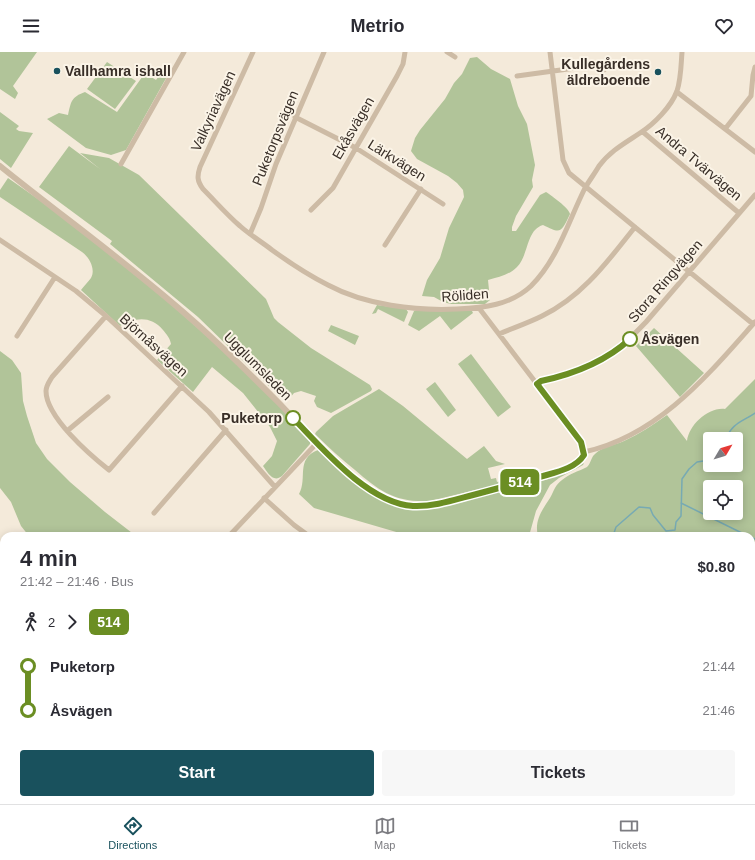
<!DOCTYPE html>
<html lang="en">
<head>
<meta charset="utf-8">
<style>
  body { margin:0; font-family:Arial,sans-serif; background:#f7f7f7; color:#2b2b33; height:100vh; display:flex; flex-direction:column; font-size:15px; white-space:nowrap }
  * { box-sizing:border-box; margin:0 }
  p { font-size:13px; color:#7c7c81 }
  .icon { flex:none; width:22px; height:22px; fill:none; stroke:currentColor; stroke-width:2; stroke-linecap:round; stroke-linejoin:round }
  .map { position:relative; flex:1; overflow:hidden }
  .side { position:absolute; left:0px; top:480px; width:755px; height:272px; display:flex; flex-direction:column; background:#fff; border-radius:12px 12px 0 0; box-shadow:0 2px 10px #0003 }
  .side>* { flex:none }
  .badge { padding:0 8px; border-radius:6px; font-size:14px; line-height:26px }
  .needle { width:26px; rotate:52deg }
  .buttons { position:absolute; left:703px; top:380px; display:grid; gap:8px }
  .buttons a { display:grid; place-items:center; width:40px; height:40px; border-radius:4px; background:#fff; box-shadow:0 2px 10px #0003; font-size:20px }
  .map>.badge { position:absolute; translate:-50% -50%; box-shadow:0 0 0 2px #fff }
  .legs { display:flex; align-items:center; gap:6px; height:44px; padding:0 20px; font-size:13px }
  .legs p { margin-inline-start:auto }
  .overview { display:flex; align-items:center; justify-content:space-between; height:68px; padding:0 20px }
  h1 { font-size:22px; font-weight:700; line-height:30px }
  .action { display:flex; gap:8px; margin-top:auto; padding:8px 20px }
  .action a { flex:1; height:46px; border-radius:4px; background:#19515d; color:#fff; font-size:16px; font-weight:700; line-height:46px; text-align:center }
  .action a+a { background:#f7f7f7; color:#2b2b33 }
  ul { padding:0 20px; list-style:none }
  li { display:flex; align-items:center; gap:14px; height:44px; font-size:15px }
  li i { display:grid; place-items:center; width:6px; height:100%; margin:0 5px; background:currentColor }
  li i::after { content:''; width:10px; height:10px; margin:-5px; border:3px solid; border-radius:50%; background:#fff }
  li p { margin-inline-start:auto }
  li:first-child i { background:linear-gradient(#0000 50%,currentColor 0) }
  li:last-child i { background:linear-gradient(currentColor 50%,#0000 0) }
  header { display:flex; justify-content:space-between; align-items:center; height:52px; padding:0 20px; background:#fff; font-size:18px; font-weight:700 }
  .dock { display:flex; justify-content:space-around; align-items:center; height:56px; border-top:1px solid #e1e1e2; background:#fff; font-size:11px; color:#7c7c81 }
  .dock a { display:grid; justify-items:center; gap:2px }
  .dock .on { color:#19515d }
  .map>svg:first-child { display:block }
</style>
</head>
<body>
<header><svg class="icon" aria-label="menu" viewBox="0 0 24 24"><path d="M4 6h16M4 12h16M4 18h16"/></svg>Metrio<svg class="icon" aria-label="heart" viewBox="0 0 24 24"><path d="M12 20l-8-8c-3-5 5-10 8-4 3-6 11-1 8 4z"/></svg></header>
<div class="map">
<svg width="755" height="752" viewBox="0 0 755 752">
  <rect width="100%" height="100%" fill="#f4eada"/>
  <!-- green -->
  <path fill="#b1c499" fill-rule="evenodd" d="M0 0H37L13 34 18 41 15 47 0 37Z
    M477 5 491 17 510 27 518 54 527 72 535 113 532 128 533 135 516 164 512 175V179H516L540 143 546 140C552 144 569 156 570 162 561 181 561 182 543 173 526 178 529 203 517 215 509 223 499 225 488 228L490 248 485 252H451L443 250 434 245 422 244 427 228 440 206 449 176 464 145 463 138 457 131 448 124 417 107 411 99 415 86 420 78 445 47 454 31 462 22 470 6Z
    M107 10 136 29 115 57 87 37Z
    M163 18 169 21 126 98 111 103 86 96 47 67 59 61 68 63C71 50 71 45 85 40L117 60 145 21 156 28Z
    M0 60 19 74 16 77 19 79 33 81 11 116 0 107Z
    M69 94 100 117 80 101 109 106 139 123 266 247 274 266 278 270 311 296 370 333 372 337 371 339 331 361 317 355 314 349 316 344 301 339 294 341 289 347 279 344 198 265 110 192 112 189 39 135Z
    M8 126 75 173 143 227 250 323 310 387V392L282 424C273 431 268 421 263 414L272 404 277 389 270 375 243 341 212 315 193 340 157 308 171 292C170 286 167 283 163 278 151 264 136 265 120 274L81 238C84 234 88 230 91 226 96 217 89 205 82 200L0 145V138Z
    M377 253 406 257 408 260 404 270 378 257 376 261 372 262Z
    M414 259H472L473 261 451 278 440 264 419 279 408 273Z
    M331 273 359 284 355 293 328 279Z
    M654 276 704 321 680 345 636 294Z
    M0 299 12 308 21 321 23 349 27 364 36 391 47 407 70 430 105 460 136 484H29L21 474 11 450 0 436Z
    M471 302 511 355 498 365 458 312Z
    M755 327V752H471L474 748H751V484H538C534 469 542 458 550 446 554 439 555 433 562 428 569 422 579 419 587 415 591 411 591 405 595 402 602 395 615 393 624 389 639 382 653 373 667 363L687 389C689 373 708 355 725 357ZM710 387H736V413H710ZM710 435H736V461H710Z
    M435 330 456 358 448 365 426 337Z
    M379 337 403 354 467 407 484 394 496 409 505 412 488 416 491 427 496 426 497 430 516 425 517 428 430 449C396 451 379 439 355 418 341 407 328 395 315 382L316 380 333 364Z
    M318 398C344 419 364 443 397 454 405 456 415 457 424 457 442 456 460 449 477 445 513 436 552 430 584 411L583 413 559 426 550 433 536 459 529 484H410L314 456 299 442C308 426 295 407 318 398Z
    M4 534V684L0 697V536Z
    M276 748H334L335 752H271Z"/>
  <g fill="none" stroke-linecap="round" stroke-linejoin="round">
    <!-- stream -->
    <path stroke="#77aab3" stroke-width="1.5" d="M726 387C732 371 742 370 755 361
      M681 451 748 484
      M615 484 614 481 616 475 639 455 650 456 653 463 666 479 675 478 676 470 681 464 682 427 689 417 697 410 710 408
      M751 485 755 487
      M751 645 755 646"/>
    <!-- minor -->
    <path stroke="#cdbba5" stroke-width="5" d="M253 0 200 115C197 124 197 129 203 137 215 149 227 163 240 174 250 183 262 190 272 198 290 211 308 223 328 233 365 253 416 259 457 257 483 256 511 253 531 234 558 207 568 170 585 136 589 129 595 121 599 114 610 99 625 91 640 81 654 72 671 55 677 39 681 27 681 13 682 0
      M447 0 455 5
      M550 0 563 108 569 121 753 272
      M517 24 597 13 602 15 604 18
      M677 40 755 100
      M295 65 356 96 443 152
      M725 77 751 44 753 23 755 15
      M643 80 739 161
      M121 112 184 0
      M311 158 333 136 397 24 403 12 405 0
      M250 182 261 156 276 112 324 0
      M0 188 76 239 106 264 209 360 275 435
      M385 193 421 137
      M479 256 578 386 584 400C658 384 708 323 755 270
      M106 264 52 325C49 330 46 334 46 339 46 365 90 403 109 418L182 334
      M499 282C513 276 528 271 542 264 582 245 608 209 635 175
      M17 284 55 225
      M537 332 541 329C585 319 615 304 646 270L755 143
      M67 379 108 345
      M264 446 294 473 309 484
      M154 461 226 378
      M229 484 317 391
      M0 533 4 531
      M68 748 77 752
      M83 752 85 748
      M122 752 124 748
      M193 752 198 748
      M424 752 425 748"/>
    <!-- tertiary -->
    <path stroke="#cdbba5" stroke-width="6" d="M0 114C63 165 129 212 190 266 221 293 250 322 279 351 312 385 354 439 401 451 425 457 449 449 472 443 491 438 510 433 528 428 542 425 582 416 584 400"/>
  </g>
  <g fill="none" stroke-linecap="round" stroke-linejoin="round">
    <defs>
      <path id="line-1" d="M293 366C323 397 368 451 413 454 433 455 454 448 473 443 496 437 520 430 543 424 557 420 576 416 584 403L581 390 537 332 541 329C574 322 605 310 630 287"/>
    </defs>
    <!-- line-1 casing -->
    <use href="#line-1" stroke="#fff" stroke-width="9"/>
    <!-- line-1 -->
    <use href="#line-1" stroke="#6b8e23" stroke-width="6"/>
  </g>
  <!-- markers -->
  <g fill="#19515d" stroke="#fbf4e7" stroke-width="1.5">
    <circle cx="57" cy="19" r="4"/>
    <circle cx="658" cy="20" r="4"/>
  </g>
  <g fill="#fff" stroke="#6b8e23" stroke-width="2">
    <circle cx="630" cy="287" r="7"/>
    <circle cx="293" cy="366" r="7"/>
  </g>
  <g text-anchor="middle" stroke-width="4" stroke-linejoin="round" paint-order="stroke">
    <!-- poi labels -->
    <g font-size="14" font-weight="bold" fill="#382e27" stroke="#fbf4e7" text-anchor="end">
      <text x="650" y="17">Kullegårdens<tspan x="650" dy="16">äldreboende</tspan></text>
      <text x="65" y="24" text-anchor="start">Vallhamra ishall</text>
    </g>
    <!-- street labels -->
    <g font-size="14" fill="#382e27" stroke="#fbf4e7">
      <text transform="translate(213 59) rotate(-65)" y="5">Valkyriavägen</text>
      <text transform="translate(353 76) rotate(-60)" y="5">Ekåsvägen</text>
      <text transform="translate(275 86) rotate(-68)" y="5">Puketorpsvägen</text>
      <text transform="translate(397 108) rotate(32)" y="5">Lärkvägen</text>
      <text transform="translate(699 111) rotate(40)" y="5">Andra Tvärvägen</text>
      <text transform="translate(665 229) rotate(-49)" y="5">Stora Ringvägen</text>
      <text transform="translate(465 243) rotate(-4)" y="5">Röliden</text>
      <text transform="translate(154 293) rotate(42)" y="5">Björnåsvägen</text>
      <text transform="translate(258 314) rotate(45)" y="5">Ugglumsleden</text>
    </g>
    <!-- stop labels -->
    <g font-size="14" font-weight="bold" fill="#382e27" stroke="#fbf4e7" text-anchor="start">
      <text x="641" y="292">Åsvägen</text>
      <text x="282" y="371" text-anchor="end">Puketorp</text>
    </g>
  </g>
</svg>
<div class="buttons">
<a><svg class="needle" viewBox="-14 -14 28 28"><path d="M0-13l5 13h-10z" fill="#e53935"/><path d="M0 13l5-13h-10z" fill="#7c7c81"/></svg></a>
<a><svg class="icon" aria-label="locate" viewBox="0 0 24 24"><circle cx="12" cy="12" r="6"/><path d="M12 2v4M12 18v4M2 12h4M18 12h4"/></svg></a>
</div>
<b class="badge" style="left:520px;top:430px;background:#6b8e23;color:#fff">514</b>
<section class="side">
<div class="overview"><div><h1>4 min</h1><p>21:42 – 21:46 · Bus</p></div><b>$0.80</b></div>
<div class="legs"><svg class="icon" aria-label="walk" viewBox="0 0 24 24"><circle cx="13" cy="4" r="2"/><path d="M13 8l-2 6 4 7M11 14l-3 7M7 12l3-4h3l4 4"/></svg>2<svg class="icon" aria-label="forward" viewBox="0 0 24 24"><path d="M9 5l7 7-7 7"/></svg><b class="badge" style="background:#6b8e23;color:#fff">514</b></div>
<ul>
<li><i style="color:#6b8e23"></i><b>Puketorp</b><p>21:44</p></li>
<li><i style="color:#6b8e23"></i><b>Åsvägen</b><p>21:46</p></li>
</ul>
<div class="action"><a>Start</a><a>Tickets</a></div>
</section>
</div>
<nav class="dock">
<a class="on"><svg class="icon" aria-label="directions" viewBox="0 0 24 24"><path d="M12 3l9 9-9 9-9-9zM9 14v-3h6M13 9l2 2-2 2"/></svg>Directions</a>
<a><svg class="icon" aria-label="map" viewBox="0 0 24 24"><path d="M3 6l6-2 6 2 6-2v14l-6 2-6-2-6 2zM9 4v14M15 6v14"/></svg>Map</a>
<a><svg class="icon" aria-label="tickets" viewBox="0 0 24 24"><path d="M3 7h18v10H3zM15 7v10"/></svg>Tickets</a>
</nav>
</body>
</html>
